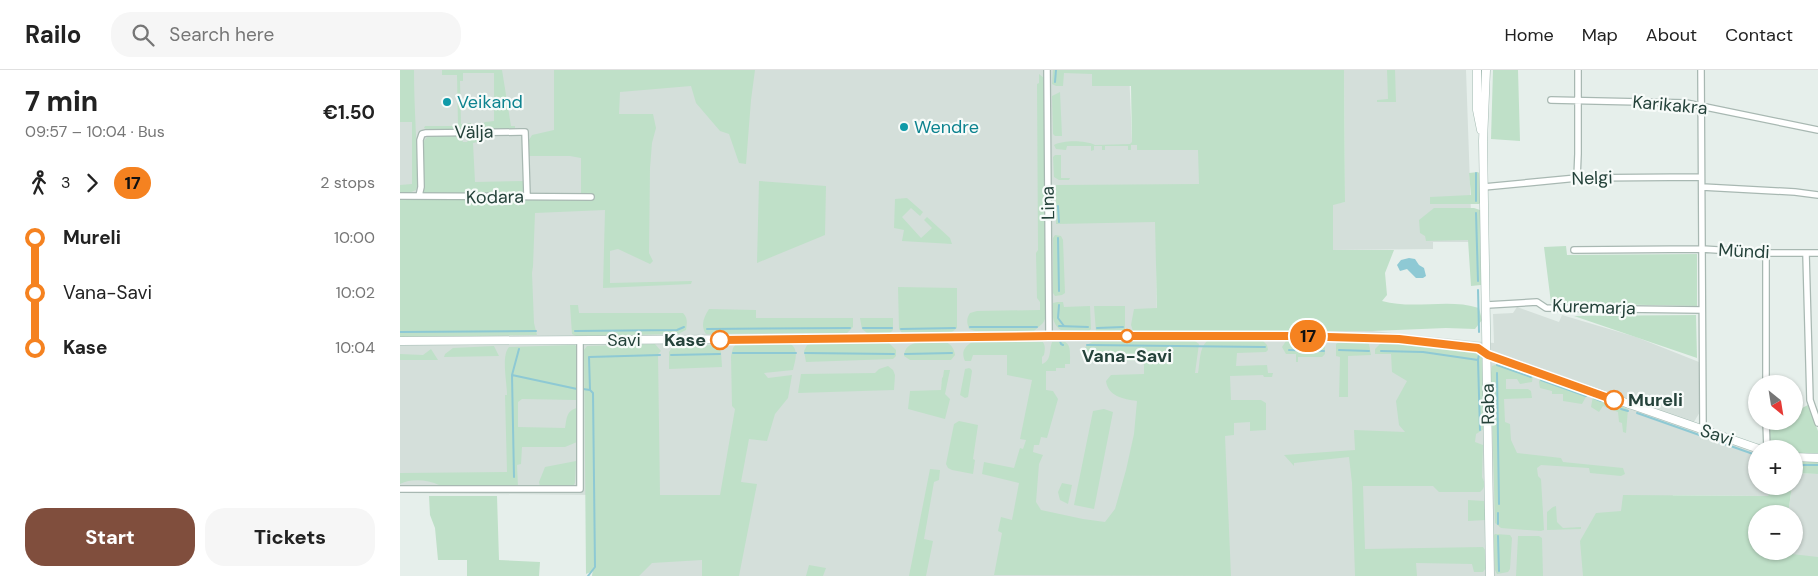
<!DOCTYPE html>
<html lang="en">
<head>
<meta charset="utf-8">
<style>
  body { margin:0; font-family:"DM Sans",sans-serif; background:#f6f6f6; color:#222; height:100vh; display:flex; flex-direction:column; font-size:19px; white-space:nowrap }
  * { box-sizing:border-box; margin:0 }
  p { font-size:16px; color:#767676 }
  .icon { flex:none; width:28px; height:28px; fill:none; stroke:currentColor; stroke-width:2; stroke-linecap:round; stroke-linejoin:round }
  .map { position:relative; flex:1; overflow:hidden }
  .panel { display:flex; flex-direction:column; background:#fff; width:400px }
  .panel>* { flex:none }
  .badge { padding:0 10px; border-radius:16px; font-size:18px; line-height:32px }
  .needle { width:32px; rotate:150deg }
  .controls { position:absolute; left:1348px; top:305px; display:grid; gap:10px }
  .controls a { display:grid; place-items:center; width:55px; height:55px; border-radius:50%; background:#fff; box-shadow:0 1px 4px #0004; font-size:25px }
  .map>.badge { position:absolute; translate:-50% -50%; box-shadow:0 0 0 2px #fff }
  .legs { display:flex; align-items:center; gap:8px; height:55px; padding:0 25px; font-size:16px }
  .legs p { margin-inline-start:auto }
  .head { display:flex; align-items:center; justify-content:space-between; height:85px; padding:0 25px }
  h1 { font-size:28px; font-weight:800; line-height:38px }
  .cta { display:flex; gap:10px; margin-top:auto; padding:10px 25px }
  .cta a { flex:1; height:58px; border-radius:20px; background:#804e3d; color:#fff; font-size:20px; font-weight:800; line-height:58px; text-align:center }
  .cta a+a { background:#f6f6f6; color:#222 }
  ul { padding:0 25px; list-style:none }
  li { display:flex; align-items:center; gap:18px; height:55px; font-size:19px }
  li i { display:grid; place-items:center; width:8px; height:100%; margin:0 6px; background:currentColor }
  li i::after { content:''; width:12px; height:12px; margin:-6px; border:4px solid; border-radius:50%; background:#fff }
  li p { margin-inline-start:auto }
  li:first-child i { background:linear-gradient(#0000 50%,currentColor 0) }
  li:last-child i { background:linear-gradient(currentColor 50%,#0000 0) }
  header { display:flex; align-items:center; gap:30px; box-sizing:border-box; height:70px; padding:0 25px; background:#fff; border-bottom:1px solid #e0e0e0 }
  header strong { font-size:24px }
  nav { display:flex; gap:28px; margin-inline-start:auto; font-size:18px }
  .search { width:350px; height:45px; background:#f6f6f6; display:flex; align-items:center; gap:12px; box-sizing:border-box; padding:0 18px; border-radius:20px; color:#767676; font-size:19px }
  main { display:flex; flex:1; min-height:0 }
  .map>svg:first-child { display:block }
</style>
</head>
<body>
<header>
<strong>Railo</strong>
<div class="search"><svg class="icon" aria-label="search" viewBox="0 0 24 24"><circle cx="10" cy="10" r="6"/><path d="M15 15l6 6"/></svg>Search here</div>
<nav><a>Home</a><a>Map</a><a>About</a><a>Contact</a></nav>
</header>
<main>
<section class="panel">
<div class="head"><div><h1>7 min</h1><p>09:57 – 10:04 · Bus</p></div><b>€1.50</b></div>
<div class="legs"><svg class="icon" aria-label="walk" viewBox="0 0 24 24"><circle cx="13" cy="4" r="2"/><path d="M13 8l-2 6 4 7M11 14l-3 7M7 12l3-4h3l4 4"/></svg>3<svg class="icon" aria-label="forward" viewBox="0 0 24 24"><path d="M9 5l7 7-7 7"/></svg><b class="badge" style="background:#f58220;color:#111">17</b><p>2 stops</p></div>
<ul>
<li><i style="color:#f58220"></i><b>Mureli</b><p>10:00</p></li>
<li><i style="color:#f58220"></i><span>Vana-Savi</span><p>10:02</p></li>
<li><i style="color:#f58220"></i><b>Kase</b><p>10:04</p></li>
</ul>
<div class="cta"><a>Start</a><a>Tickets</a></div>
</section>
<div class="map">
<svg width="1418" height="506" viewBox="0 0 1418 506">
  <rect width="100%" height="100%" fill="#e6efeb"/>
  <!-- built -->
  <path fill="#d4dfda" d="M0 0H729L732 72 814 76 817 151 756 156 757 262 972 261 1094 273 1093 244 1113 243 1117 237 1159 252 1162 245 1236 267 1299 292 1301 340 1294 352 1360 379H1356V416H1373L1368 426 1273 425 1268 506H192L193 499V425L0 423Z
    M944 0H1066L1072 172H1033V179L933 180V134L945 132Z
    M1394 403 1418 404V506H1380L1383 481H1394V444H1388L1392 416H1394Z"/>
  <!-- green -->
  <path fill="#bfe0c8" d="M0 0H14C14 38 17 75 18 113L16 120 9 123H0V115L12 114V52H0Z
    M42 0H102L111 56H115V58L110 60 83 59 82 54 85 52 94 51V3H63V11H60L61 54 71 53 73 57 72 60H28L24 58 25 56H58L57 5H42Z
    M154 0H355L351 30 346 94 339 93 329 64 320 61 296 33 291 16 220 22 219 44H253L256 58 252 73 250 98 249 183 253 191 250 194 218 179 210 181V213L292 211 291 214 203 218 205 140 135 143 133 196 132 203 134 253 137 265 0 267V129H195L194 125 181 124V88L170 86H129V70L132 65 154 60Z
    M653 0H944L945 132 933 135V180H994L985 203 987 225 982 231C1014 240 1048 228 1079 238L1082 250 1075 259 1046 258 972 261H733L731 255 734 239 757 238 755 152 656 154V115L799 114 798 80H737V75H731V80H728V76H705V80H702V76H694V80L691 81V76H667L666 80 656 79 654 75C663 70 685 70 695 75L730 74 732 72 731 16H692V4L664 3 663 16H656L652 14Z
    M987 0H995L996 32H977V30L988 29Z
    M1093 0H1118L1120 71 1091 69Z
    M639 4 644 8 646 247 643 253 634 261H575L569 259C567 253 566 249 570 243L577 241 640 240V232L637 228 636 183 638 180 637 14 639 13Z
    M660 22 662 66H655L653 64 652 26Z
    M28 66H57L61 68 63 72H67L71 66H76L78 72 73 73 75 112 125 111V120L119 124 25 125 23 123V72Z
    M655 85H661V108H670L669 110H659L654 107 653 87Z
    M1078 102 1080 104 1081 132 1079 134H1030V127L1071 125 1069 103Z
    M359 111 426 116 425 165 357 193Z
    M507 128 523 142 520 146 511 138 502 147 521 168 532 158 524 150 527 147 550 168 552 174 502 171 504 160 494 158 495 129Z
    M1034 138H1074L1080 140 1081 215 1071 216 1068 170 1026 171 1025 166 1020 163 1019 150Z
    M655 165 661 166 663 170 665 223 662 225 655 226 653 223V168Z
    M1166 176 1167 185 1297 184V236L1151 233 1144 177Z
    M498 217 557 218V258L552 262 502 263 499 259Z
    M657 232H663L664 237 690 236 691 259 689 261 661 260C652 255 652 243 653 233Z
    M170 235H178L179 243H283C288 248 287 253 286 260L278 264 176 266 172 264Z
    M694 236H725V260L696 262Z
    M309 239 356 240V248H453V257L447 263 306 264C300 255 304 247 309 239Z
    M1296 245 1297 288 1174 246Z
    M460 248H493V260L490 263H467L462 259Z
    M641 270C646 274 645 280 644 285L642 287V294C653 290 648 279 653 270 672 270 670 277 670 294H665V298H656V301H646V320L653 321 658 329 647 368 641 367 639 375H634L633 382 643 385 639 394 636 432 641 440 683 449 705 452 715 439 726 400 734 364 737 331C723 329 708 326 706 311L711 305 744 304V290L688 292 682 287C683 277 688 273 697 270L795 271 799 274 795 303H798C800 293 799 278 807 271L862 270 867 275 868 280 866 282 837 283 836 296 867 295 868 303H873L872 307H864L863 305 830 306 831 330H861L866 333V360L850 361V352L834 353V365L825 366 831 506 594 505 602 463 598 461 601 447 612 450 619 413 582 404 584 392 614 398 620 378 623 379 626 370 620 369 632 310 607 305V285H573L571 291H565C561 282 564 277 572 272Z
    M891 270H918L925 275V284L922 287H898V292H896V284H886L882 277 886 271Z
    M943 270 964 271 969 274 971 285 948 286V327H939L940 287 936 286V274Z
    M546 272C552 275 554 279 555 285L551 290H510L504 286C505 267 532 272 546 272Z
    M389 273C400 279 395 290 393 300L364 303 368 308 392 305 388 328 375 344 367 371 349 369 341 412 357 414 339 506H302V490L252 493 239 506H192L193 501 186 504 184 280 187 276 255 274 261 281 258 284 260 425H320L335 339 332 336 331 286 333 278 336 274Z
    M414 273H489L496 280V286L493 289 406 292 404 281 407 275Z
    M981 273C1002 272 1067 275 1083 287L1084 359 1076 364 1075 372 1083 375 1082 407 1085 414 1083 419 1080 422H1039L1033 416H963L965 479 1083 477 1085 480 1086 498 1083 502H1074L1072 494 1016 493 1017 506H955L952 413 949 387 894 393V396L884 385 955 380 954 360 1005 362 999 355 996 331 1007 311 992 302 991 284H975V279Z
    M175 275 177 277C178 294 180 314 176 330L122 329 118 332V357L165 358C167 348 166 341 177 338V372L165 377H122L121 394 117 395 118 417 39 415C28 410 12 408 0 414V403L107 402 105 325H107C107 312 101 286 109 277Z
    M317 275 321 282 322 297 269 299V282L273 276Z
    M94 276 99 286 44 287 45 284 53 278Z
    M31 279 38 290H0V284L23 285Z
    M1100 293 1131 303 1133 306 1132 312 1120 314 1117 309H1106V319H1128L1131 321 1132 328 1104 329 1105 352 1110 354 1111 370 1117 383 1161 388 1163 392 1223 398 1225 404 1221 406 1190 403 1189 398 1141 395 1137 398 1138 406 1141 409 1144 460 1141 461 1101 458 1095 453 1091 303 1092 296Z
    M488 296 493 300 495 305 494 320 398 323 401 304 475 303 479 299Z
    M569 298 571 299 572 301 568 327 565 328 560 325 565 299Z
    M544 300H550L545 324 550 329 545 349 508 339 510 321 541 320 542 308 543 307Z
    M1140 308 1186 322 1187 325 1182 334 1163 331V324H1152V321L1140 318 1139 312Z
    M1193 326 1202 330 1205 334 1218 338 1223 337 1228 339 1226 363 1223 362 1222 353 1219 352 1218 342 1203 336 1199 342 1191 337Z
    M1408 335 1418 361V383H1394V379L1371 378 1369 375V351H1394V342Z
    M704 339 713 342 694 439 674 435 693 341Z
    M559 351 578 355 573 389 575 390 573 404 552 400 548 398 546 394 554 354Z
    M1394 387 1418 388V404L1394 403Z
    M176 391 175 413 173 416 140 417 139 412 145 397Z
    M530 399 540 400 539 410 534 412 524 469 533 471 526 506H509Z
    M662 413 672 415 668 434 660 430 658 422Z
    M1373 416H1392L1388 444H1356V481H1383V483L1418 487V506H1183L1180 471 1196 443 1221 441 1223 425 1368 426Z
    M29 426H97L99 490 140 492 139 506H67V490H38L35 458 30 445Z
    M1068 430 1084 431 1086 450 1068 451Z
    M1156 436 1157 452 1163 458 1181 457V459L1147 460V442L1153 437Z
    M1095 464 1110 465 1112 468 1110 499 1108 502 1097 504 1095 500 1093 466Z
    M1118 466H1139L1142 468 1143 506H1116Z
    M409 495 426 498 423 506H406Z"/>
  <!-- water -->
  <path fill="#8ec9d4" d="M1009 188 1015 189 1019 195 1024 198 1026 206 1023 208H1016L1007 199 1000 201 997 195 1001 190Z"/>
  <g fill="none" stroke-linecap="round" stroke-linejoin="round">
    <!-- stream -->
    <path stroke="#8ec9d4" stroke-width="2" d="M655 12 656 0
      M1076 103V131
      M658 136 659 152
      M1076 143 1078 211
      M658 168 659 221
      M1078 220 1079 262
      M659 235 658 248 664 256
      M659 256 688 257
      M570 257H637
      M463 258H492
      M697 258 723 257
      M307 259 450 258
      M501 259 555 258
      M175 261 277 260 284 257
      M0 262 136 261
      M660 271 661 274 663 275
      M687 275 865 277
      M119 279 112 305 177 319
      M889 280 924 281
      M939 280 969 281
      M981 281 1023 282 1078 290
      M333 283H396
      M405 283 494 284
      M505 284 552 283
      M1079 284 1078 290 1080 360
      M271 285 320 284
      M1097 295 1131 307
      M1097 303 1099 434
      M112 305 114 407
      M1141 310 1186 326
      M183 319 190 320
      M1194 328 1201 331
      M1221 339 1228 341
      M1237 343 1356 385
      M1394 395H1418
      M1098 454V443
      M1098 466 1099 501
      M188 506 195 497 193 323 190 320 189 287 260 285"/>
    <defs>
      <path id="street" d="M647 0 649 266
        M1301 0 1303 359
        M1151 30 1286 33 1418 60
        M1177 108 1178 84V0
        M1084 117 1177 108 1301 107
        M1302 117 1395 122 1418 125
        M0 126 191 127
        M19 126 21 117 20 70 22 64 26 63 120 62H125L127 126
        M1174 180 1302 179 1366 183H1418
        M1366 183V314
        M1406 184 1410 330 1418 353
        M1087 235 1137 232 1146 238 1302 240
        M1366 351 1367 379
        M0 419H180V270"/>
      <path id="secondary" d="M1077 0V40L1081 60
        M1086 0 1083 71 1090 506
        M0 271 875 266 999 269 1078 278 1088 285 1359 379
        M1394 387 1418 388"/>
    </defs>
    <!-- street casing -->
    <use href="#street" stroke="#a8b8b2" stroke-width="8"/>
    <!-- secondary casing -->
    <use href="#secondary" stroke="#a4bbb3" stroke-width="9"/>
    <!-- street -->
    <use href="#street" stroke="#fff" stroke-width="5.5"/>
    <!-- secondary -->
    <use href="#secondary" stroke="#fff" stroke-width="8"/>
  </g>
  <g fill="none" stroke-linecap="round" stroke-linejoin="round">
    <defs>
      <path id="line-1" d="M320 270 649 266H893L999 269 1078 278 1088 285 1214 330"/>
    </defs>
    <!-- line-1 casing -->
    <use href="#line-1" stroke="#fff" stroke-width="11"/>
    <!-- line-1 -->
    <use href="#line-1" stroke="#f58220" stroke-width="8"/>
  </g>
  <!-- markers -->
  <g fill="#0f9aa8" stroke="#f7fbf9" stroke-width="2">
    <circle cx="47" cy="32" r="5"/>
    <circle cx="504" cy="57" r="5"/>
  </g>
  <g fill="#fff" stroke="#f58220" stroke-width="2.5">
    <circle cx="727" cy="266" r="6"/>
    <circle cx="320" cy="270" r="9"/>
    <circle cx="1214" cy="330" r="9"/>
  </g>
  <g text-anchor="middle" stroke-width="4.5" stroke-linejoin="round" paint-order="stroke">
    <!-- culture labels -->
    <g font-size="18" fill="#0d838f" stroke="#f7fbf9" text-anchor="start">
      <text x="57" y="38">Veikand</text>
      <text x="514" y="63">Wendre</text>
    </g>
    <!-- street labels -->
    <g font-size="18" fill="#24423a" stroke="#f7fbf9">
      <text transform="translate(1270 35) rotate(5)" y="6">Karikakra</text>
      <text transform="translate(74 62) rotate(-1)" y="6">Välja</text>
      <text transform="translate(1192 108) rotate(-2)" y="6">Nelgi</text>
      <text transform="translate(95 127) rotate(-1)" y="6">Kodara</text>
      <text transform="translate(648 133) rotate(-91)" y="6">Lina</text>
      <text transform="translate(1344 181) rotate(3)" y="6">Mündi</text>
      <text transform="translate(1194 237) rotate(2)" y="6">Kuremarja</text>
      <text x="224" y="276">Savi</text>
      <text transform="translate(1088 334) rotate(-91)" y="6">Raba</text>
      <text transform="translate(1317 365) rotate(19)" y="6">Savi</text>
    </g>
    <!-- stop labels -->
    <g font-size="18" font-weight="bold" fill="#24423a" stroke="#f7fbf9" text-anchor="end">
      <text x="306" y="276">Kase</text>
      <text x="727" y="292" text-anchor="middle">Vana-Savi</text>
      <text x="1228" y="336" text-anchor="start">Mureli</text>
    </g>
  </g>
</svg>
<div class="controls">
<a><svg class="needle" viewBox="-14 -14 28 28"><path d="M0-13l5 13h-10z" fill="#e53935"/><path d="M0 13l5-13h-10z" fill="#767676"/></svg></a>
<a>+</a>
<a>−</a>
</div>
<b class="badge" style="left:908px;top:266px;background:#f58220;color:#111">17</b>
</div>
</main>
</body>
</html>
